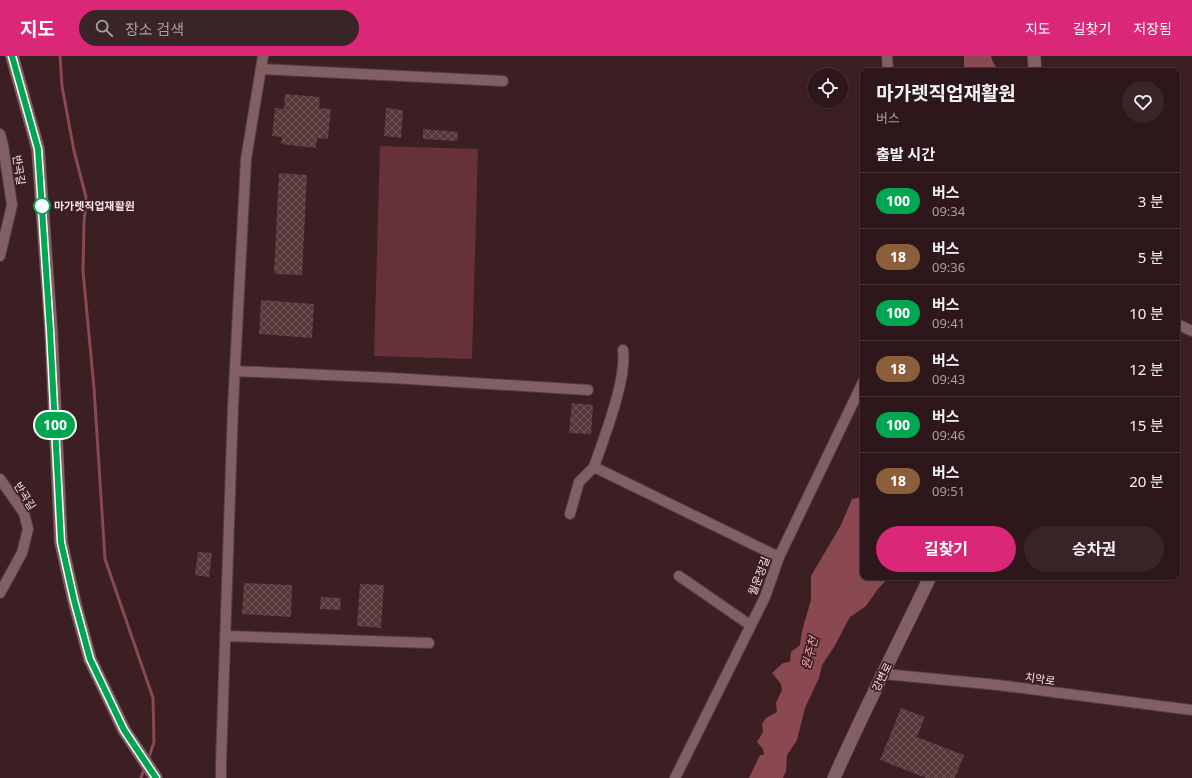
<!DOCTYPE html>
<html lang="ko">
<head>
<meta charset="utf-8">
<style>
  body { margin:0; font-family:"Noto Sans","Noto Sans KR",sans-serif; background:#392427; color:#f1f3f6; height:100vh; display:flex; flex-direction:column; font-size:15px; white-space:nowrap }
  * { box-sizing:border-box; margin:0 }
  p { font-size:13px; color:#a79fa2 }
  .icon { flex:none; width:22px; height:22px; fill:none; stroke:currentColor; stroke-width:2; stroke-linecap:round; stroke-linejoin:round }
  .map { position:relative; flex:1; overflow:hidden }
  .panel { position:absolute; left:860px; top:12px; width:320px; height:512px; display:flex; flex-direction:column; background:#2d171a; border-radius:8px; box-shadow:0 1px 3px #0004,0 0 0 1px #483639 }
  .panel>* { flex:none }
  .badge { padding:0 8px; border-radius:13px; font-size:14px; line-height:26px }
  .buttons { position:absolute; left:808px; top:12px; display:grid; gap:8px }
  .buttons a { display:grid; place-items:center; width:40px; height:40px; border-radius:50%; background:#2d171a; box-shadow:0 1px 3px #0004,0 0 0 1px #483639; font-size:20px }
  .map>.badge { position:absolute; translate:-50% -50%; box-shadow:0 0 0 2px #fff }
  h2 { padding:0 16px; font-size:15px; line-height:36px }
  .round { display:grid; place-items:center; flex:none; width:42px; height:42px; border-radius:21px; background:#392427 }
  .headline { display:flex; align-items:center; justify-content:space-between; height:68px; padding:0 16px }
  h1 { font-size:19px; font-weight:700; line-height:30px }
  .action { display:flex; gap:8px; margin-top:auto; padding:8px 16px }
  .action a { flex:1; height:46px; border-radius:24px; background:#db2777; color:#fff; font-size:16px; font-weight:700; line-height:46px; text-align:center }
  .action a+a { background:#392427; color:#f1f3f6 }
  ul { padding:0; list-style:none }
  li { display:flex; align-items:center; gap:12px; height:56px; padding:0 16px; border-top:1px solid #483639 }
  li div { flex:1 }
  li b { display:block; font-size:15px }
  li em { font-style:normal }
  li .badge { min-width:44px; font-weight:700; text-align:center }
  header { display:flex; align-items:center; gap:24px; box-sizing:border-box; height:56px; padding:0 20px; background:#db2777; color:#fff }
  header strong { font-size:19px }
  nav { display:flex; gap:22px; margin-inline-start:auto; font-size:14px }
  .search { width:280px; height:36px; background:#392427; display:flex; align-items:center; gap:10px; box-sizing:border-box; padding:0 14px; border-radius:22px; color:#a79fa2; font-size:15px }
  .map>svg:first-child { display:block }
</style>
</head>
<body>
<header>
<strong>지도</strong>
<div class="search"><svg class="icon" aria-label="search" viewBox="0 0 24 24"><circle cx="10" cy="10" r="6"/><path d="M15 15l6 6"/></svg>장소 검색</div>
<nav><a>지도</a><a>길찾기</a><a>저장됨</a></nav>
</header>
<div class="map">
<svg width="1192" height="722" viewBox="0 0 1192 722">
  <defs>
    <pattern id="building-cross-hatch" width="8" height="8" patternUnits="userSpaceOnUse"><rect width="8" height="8" fill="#57383b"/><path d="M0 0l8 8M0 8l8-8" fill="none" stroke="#705557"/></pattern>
  </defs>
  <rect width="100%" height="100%" fill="#3c1f22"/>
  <!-- park -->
  <path fill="#663138" d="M380 90 478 93 472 303 374 300Z"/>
  <!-- water -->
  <path fill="#8a4951" d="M964 0H991L992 4 996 11V15H964Z
    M863 441V521H889L878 533 866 550 850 561 834 591 822 609 819 622 805 652 797 684 787 699 786 715 783 722H749L760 699H764L763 693 757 686 763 676 762 668 766 662 777 656 776 647 782 634 781 628 772 617 783 607 790 606 791 596 800 589 802 575 811 544V520L841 469 852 443Z"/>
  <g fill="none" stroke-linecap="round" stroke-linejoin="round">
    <!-- stream -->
    <path stroke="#8a4951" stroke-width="3" d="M60 0 62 30 74 95 86 141 84 167 83 215 94 332 105 503 153 642 154 686 148 704
      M141 722 144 713"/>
  </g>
  <!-- building -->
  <path fill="url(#building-cross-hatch)" d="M285 38 320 41 319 52 331 53 328 83 317 82 316 92 281 88 282 81 272 80 275 52 284 53Z
    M386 52 403 54 401 82 384 80Z
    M423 73 458 76 457 85 423 83Z
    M279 117 307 119 302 219 274 218Z
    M261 244 314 248 312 282 259 278Z
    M572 347 593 349 591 378 569 377Z
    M198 496 212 497 209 521 195 519Z
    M244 527 292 529 291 561 242 558Z
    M360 528 384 529 381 572 357 570Z
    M321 541 341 542 340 554 320 553Z
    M901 652 925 661 917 681 964 699 955 722H926L880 704Z"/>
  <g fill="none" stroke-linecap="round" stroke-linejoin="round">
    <defs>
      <path id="minor" d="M887 0 888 15
        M261 13 503 25
        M0 78 3 89 12 149 0 200
        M1177 268 1192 275
        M623 294C627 324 604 381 594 411L779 501
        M235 315 393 322 588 334
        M0 423 24 457 28 473 22 497 0 537
        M570 458 579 426 594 411
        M679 520 750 569
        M225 580 429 587
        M884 618 998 629 1192 654
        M221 722V706L233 350 246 103 263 0
        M675 722 765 541 779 501 863 326"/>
      <path id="tertiary" d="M12 0 38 93 51 274 61 486 74 544 90 603 124 674 156 722
        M1034 0 1035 15
        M834 722C864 654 898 588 930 521"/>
    </defs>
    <!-- minor casing -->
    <use href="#minor" stroke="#553d40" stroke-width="12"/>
    <!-- tertiary casing -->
    <use href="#tertiary" stroke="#553d40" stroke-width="14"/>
    <!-- minor -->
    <use href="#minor" stroke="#815f62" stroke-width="10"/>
    <!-- tertiary -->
    <use href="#tertiary" stroke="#815f62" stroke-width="13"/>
  </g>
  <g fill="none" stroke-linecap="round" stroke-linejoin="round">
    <defs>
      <path id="line" d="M12 0 38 93 50 274 61 486 74 544 90 603 124 674 156 722"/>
    </defs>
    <!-- line casing -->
    <use href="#line" stroke="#fff" stroke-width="9"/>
    <!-- line -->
    <use href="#line" stroke="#00a651" stroke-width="6"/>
  </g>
  <!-- markers -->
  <circle fill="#fff" stroke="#00a651" stroke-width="2" cx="42" cy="150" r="8"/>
  <g text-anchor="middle" stroke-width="3.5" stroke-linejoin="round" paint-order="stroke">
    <!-- street labels -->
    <g font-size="11" fill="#f8e4e5" stroke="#3c1f22">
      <text transform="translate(19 114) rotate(81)" y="4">반곡길</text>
      <text transform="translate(25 440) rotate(58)" y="4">반곡길</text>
      <text transform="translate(759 520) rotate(-69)" y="4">월운정길</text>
      <text transform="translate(882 621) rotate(-63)" y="4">강변로</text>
      <text transform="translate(1040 623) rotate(8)" y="4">치악로</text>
    </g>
    <!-- stop labels -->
    <g font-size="11" font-weight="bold" fill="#f8e4e5" stroke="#3c1f22" text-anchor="start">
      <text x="54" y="154">마가렛직업재활원</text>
    </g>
    <!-- water labels -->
    <g font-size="12" font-style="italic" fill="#faaab1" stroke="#3c1f22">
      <text transform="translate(810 597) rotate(-75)" y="4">원주천</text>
    </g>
  </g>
</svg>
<div class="buttons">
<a><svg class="icon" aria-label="locate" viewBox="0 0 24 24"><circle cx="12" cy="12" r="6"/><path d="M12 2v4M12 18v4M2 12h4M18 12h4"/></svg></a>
</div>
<b class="badge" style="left:55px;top:369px;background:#00a651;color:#fff">100</b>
<section class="panel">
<div class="headline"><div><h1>마가렛직업재활원</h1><p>버스</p></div><a class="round"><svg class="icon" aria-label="heart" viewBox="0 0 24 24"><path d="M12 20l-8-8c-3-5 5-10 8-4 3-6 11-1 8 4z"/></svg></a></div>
<h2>출발 시간</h2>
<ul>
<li><span class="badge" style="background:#00a651;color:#fff">100</span><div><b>버스</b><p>09:34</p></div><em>3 분</em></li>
<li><span class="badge" style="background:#8b5e3c;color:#fff">18</span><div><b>버스</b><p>09:36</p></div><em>5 분</em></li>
<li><span class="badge" style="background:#00a651;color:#fff">100</span><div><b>버스</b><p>09:41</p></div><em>10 분</em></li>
<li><span class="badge" style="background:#8b5e3c;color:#fff">18</span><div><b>버스</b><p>09:43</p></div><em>12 분</em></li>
<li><span class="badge" style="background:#00a651;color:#fff">100</span><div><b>버스</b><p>09:46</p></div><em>15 분</em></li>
<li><span class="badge" style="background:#8b5e3c;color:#fff">18</span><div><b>버스</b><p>09:51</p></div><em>20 분</em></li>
</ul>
<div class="action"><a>길찾기</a><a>승차권</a></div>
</section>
</div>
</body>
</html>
